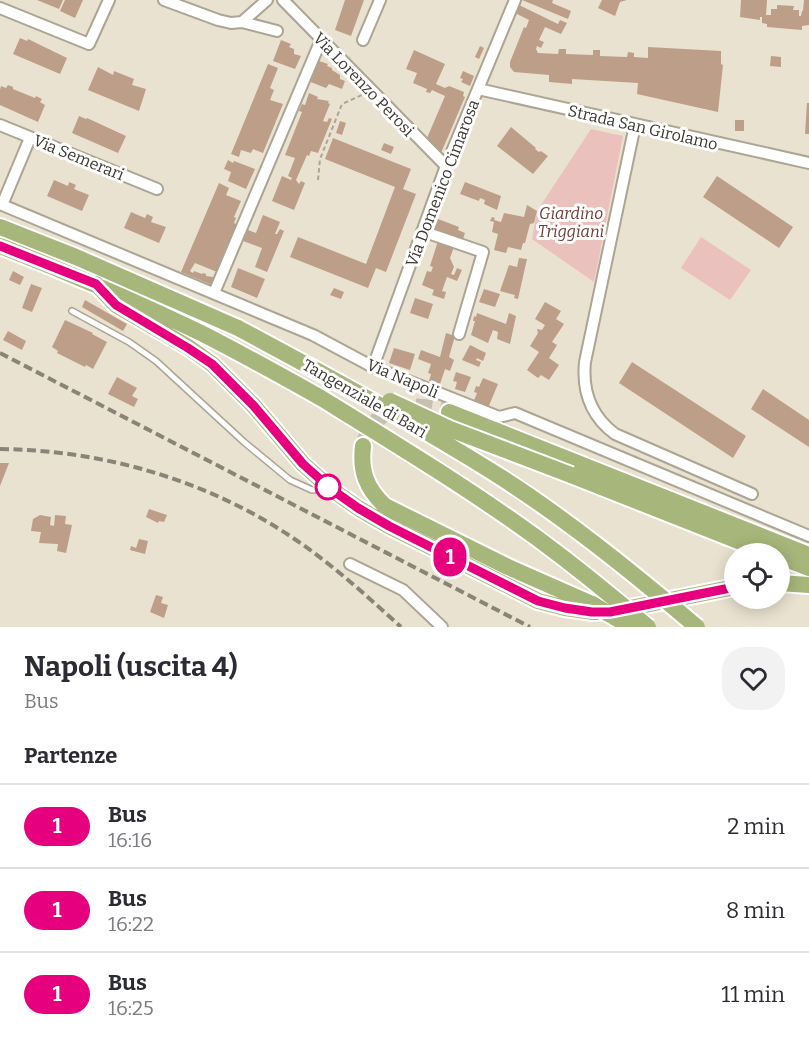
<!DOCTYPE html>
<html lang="it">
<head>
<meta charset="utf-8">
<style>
  body { margin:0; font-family:Bitter,serif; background:#f2f2f3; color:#2b2b33; height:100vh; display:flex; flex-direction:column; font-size:22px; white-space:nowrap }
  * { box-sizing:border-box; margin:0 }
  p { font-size:20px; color:#7c7c81 }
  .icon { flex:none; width:33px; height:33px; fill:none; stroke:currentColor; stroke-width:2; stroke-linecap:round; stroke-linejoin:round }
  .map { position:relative; height:627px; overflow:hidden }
  .details { display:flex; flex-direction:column; background:#fff; flex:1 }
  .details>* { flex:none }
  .badge { padding:0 12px; border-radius:20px; font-size:21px; line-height:39px }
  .controls { position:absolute; left:724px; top:543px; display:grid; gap:12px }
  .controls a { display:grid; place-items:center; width:66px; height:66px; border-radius:50%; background:#fff; box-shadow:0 3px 15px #0003; font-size:30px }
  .map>.badge { position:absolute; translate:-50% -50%; box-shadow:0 0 0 3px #fff }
  h2 { padding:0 24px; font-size:22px; line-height:54px }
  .round { display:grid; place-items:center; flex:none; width:63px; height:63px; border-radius:24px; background:#f2f2f3 }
  .summary { display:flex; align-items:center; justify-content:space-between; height:102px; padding:0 24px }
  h1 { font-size:28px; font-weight:700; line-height:45px }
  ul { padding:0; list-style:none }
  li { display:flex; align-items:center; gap:18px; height:84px; padding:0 24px; border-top:2px solid #e1e1e2 }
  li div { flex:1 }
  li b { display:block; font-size:22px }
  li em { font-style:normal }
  li .badge { min-width:66px; font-weight:700; text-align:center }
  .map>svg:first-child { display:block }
</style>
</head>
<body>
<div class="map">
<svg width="809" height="627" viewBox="0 0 809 627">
  <rect width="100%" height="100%" fill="#eae2d0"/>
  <!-- green -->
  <path fill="#eac1bd" d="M591 129 623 136 594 282 532 239 537 211Z
    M701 237 751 270 730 300 681 268Z"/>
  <!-- building -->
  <path fill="#bd9e88" d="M37 0H63L59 9Z
    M65 0H83L75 18 60 11Z
    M345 0H364L351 36 335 30Z
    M522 0H553L552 3 571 11 568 19Z
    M602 0H627L620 2 615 16 598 8Z
    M741 0H767L766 15H771V9H777V5L794 6 793 10H799V16H801L802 11H803L804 0H809V25L802 26V30L767 27V24L762 23V17H760V20L740 17Z
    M519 5 558 24 560 20 567 23 561 34 545 27 539 40 544 42 541 48 537 46 536 49 538 53 558 54 559 49H566V54L593 55V50H600V56L627 57 628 52 634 53V57L648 58V47L721 51V64L723 65 718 112 637 94 638 83 572 79V84L549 82V75L514 72 510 67V62L524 27 526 28 529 20 515 13Z
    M20 38 27 41 28 39 67 58 60 74 13 54Z
    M281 40 291 44 289 47 294 49V54L301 56 295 69 273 61Z
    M480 46 484 48 479 59 475 57Z
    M414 50 445 64 436 84 445 88 449 86 464 92 463 96 465 97 441 153 428 143 427 138 445 96 432 90 430 93 426 92 427 89 413 83 417 73 406 69Z
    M771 56 781 57V67L770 66Z
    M319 61 328 64 327 66 332 68V70L340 75V79L345 81 342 89 329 84 326 88 308 81 310 76 313 77 317 63Z
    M268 64 278 68 270 88 274 90 270 100 283 104 263 153 253 149 251 153 241 150 239 157 231 154Z
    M98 67 113 75 114 71 134 79 132 85 146 89 139 111 88 90Z
    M463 71 474 76 470 86 461 82 463 79 460 78Z
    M8 85 13 87V89L35 98 36 96 42 99 40 102 45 105 38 122 0 105V90L1 86 6 88Z
    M309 93 318 97 317 99 329 101 328 103 330 104 323 121 327 122 329 118 332 119 318 153 311 151 309 156 307 155 296 180 299 184 301 181 305 183 294 210 272 201 282 176 291 180 292 178 288 176 295 158 285 155 302 112 299 111 302 104 305 105Z
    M807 103H809V134H805Z
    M79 116 86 119 87 118 126 136 118 153 72 133Z
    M735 120H744V131H735Z
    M340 121 346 123 342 135 336 133Z
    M511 127 536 148 535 149 539 152 541 151 548 156 533 174 497 146Z
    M333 138 411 169 403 189 416 194 386 272 376 268 368 288 290 257 298 237 366 264 395 187 325 159Z
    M384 143 394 147 391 154 381 150Z
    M228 160 233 163 234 161 255 169 246 189 228 181 231 172 224 169Z
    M717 176 793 227 779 248 703 197Z
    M54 180 68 186 69 182 76 185 74 189 89 195 82 211 47 196Z
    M465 182 501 196 497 210 484 204 485 200 480 198 479 201 460 194Z
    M219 183 229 188 226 195 241 201 234 217 236 218 234 223 238 225 217 272 195 263 190 271 193 273 194 271 202 274 203 273 206 274V276L213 277 215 279 212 285 181 272Z
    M527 205 537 211 534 223 530 224 525 243H523L521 250 508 247 506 253 494 250 498 234 492 232 494 222 490 221 492 217 495 218 494 220 501 222 504 213 524 217Z
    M131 212 145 218 147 214 153 217 151 222 166 227 159 243 124 228Z
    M263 215 280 222 275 234H277L280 229 284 231 267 272 255 267 262 248 243 241 248 230 256 233Z
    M438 219 459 227 458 230 465 233 462 242 433 232Z
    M438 241 454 247 450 258 454 267 451 274 454 275 457 268 462 270 457 281 447 277 442 291 446 292 444 299 432 295 434 290 422 285 427 271 431 272 433 267 430 266Z
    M519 258 527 259 518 299 514 298 515 295 500 291 509 265 517 267Z
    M238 268 265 279 257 298 231 287Z
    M13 271 24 277 20 285 9 280Z
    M31 284 42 288 32 312 22 308Z
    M334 288 344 292 341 299 330 295Z
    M484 289 500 294 495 307 479 302Z
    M415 298 433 304 428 319 410 313Z
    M85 300 127 324 123 331 82 307Z
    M545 302 561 311 556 319 564 324 552 342 557 345 549 358 559 365 549 380 541 375 538 378 527 370 539 352 530 346 538 333 537 329 542 330 545 325 535 319Z
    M477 313 506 324 509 313 516 316 510 344 497 339 498 332 493 330 488 343 471 335 475 321H473L474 316 476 317Z
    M65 320 93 333 92 334 107 342 93 369 86 365 85 367 57 353 58 351 52 347Z
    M8 331 26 341 22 350 3 340Z
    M446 333 455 336 449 357 454 360 450 371 445 369 440 384 429 381 431 374 428 373 431 364 418 359 421 350 440 357Z
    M470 345 486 353 483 361 477 358 476 360 481 362 479 367 462 360Z
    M394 348 415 354 410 370 389 363Z
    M632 362 746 436 733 458 619 383Z
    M456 372 471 377 465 392 455 389 457 382 453 381Z
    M117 377 137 388 132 396 138 399 134 407 108 394Z
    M483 378 498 384 488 408 473 403 477 393 474 392 476 386 479 387Z
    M763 389 809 420V447L751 409Z
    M0 463H9L0 486Z
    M149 509 167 515 164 522 159 521 158 523 146 517Z
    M40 515 51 517 50 525 54 526 55 515 66 516 65 524 72 525 66 553 57 551 58 544 39 543 41 532 31 531 33 519Z
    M139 539 148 541 145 554 130 550 131 546 136 548Z
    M156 595 163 597 161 603 168 605 164 618 150 612Z"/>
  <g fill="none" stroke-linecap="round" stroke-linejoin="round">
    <!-- trunk-tunnel -->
    <path stroke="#c7c0b0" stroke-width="16" stroke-dasharray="16 8" stroke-linecap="butt" d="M363 446C376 402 411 402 449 412"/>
    <defs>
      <path id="service" d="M72 311 129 342 156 361 244 442 290 480 312 490 324 489"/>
      <path id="minor" d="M164 0 218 20 231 23 242 22 277 31
        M283 0 446 166
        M0 8 89 44 109 0
        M242 22 267 0
        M363 40 380 0
        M478 89 809 163
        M0 125 157 189
        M635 125 585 362C582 392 591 416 615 434L752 494
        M0 204 313 335 373 367 499 417 515 413 809 536
        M2 205 30 138
        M422 231 483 252 459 334
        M214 293 321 40
        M373 367 446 166 515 0
        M350 564 403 590 442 627"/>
      <path id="trunk" d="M0 227 76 257 238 328
        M0 246C67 272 132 300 197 331 239 352 280 375 321 398
        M96 284 116 305 188 347 212 364 253 405 303 464 331 489 358 508 389 526 538 601 565 608 593 612H610L735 587
        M449 412 809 555
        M363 446C360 471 366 488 385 506L508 567 592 604
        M571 475 771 554
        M780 557 809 568
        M780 583 809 585"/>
    </defs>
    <!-- service casing -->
    <use href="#service" stroke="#aca594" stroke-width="8"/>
    <!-- minor casing -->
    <use href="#minor" stroke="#aca594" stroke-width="14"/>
    <!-- trunk casing -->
    <use href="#trunk" stroke="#fff" stroke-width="20"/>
    <!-- path -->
    <path stroke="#aca597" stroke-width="2" stroke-dasharray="4.5 3" stroke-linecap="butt" d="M318 180 320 159 342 104 362 95"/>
    <!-- service -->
    <use href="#service" stroke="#fff" stroke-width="5"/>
    <!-- minor -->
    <use href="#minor" stroke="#fff" stroke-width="10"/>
    <!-- trunk -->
    <use href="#trunk" stroke="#a7b67a" stroke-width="16"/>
    <!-- rail -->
    <path stroke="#898478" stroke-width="4" stroke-dasharray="9 4.5" stroke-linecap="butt" d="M0 353 530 627
      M0 449C104 450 210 481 296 540 334 566 367 596 401 627"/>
    <defs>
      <path id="trunk-bridge" d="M238 328C324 374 409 420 491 471 563 516 632 572 697 627
        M321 398C394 443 468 488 537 538 575 566 612 596 648 627
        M390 401 450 429 571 475
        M592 604 631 627"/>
    </defs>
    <!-- trunk-bridge casing -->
    <use href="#trunk-bridge" stroke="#fff" stroke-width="20" stroke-linecap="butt"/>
    <!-- trunk-bridge -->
    <use href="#trunk-bridge" stroke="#a7b67a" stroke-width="16"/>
  </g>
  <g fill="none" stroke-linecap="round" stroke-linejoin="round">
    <defs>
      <path id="line" d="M0 246 96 284 116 305 188 348 212 364 253 405 303 464 331 489 358 508 389 526 538 601 565 608 592 612H610L735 587"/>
    </defs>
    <!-- line casing -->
    <use href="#line" stroke="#fff" stroke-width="14"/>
    <!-- line -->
    <use href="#line" stroke="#e6007e" stroke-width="9"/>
  </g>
  <!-- markers -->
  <circle fill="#fff" stroke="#e6007e" stroke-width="3" cx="328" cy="487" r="12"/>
  <g text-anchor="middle" stroke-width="6" stroke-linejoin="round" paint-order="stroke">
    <!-- street labels -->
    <g font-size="16" fill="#3a3730" stroke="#fff">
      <text transform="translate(364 84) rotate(46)" y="6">Via Lorenzo Perosi</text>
      <text transform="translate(643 127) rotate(13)" y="6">Strada San Girolamo</text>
      <text transform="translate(79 157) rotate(22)" y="6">Via Semerari</text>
      <text transform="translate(442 183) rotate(-69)" y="6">Via Domenico Cimarosa</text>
      <text transform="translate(403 378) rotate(23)" y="6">Via Napoli</text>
      <text transform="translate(365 398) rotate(30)" y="6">Tangenziale di Bari</text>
    </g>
    <!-- park labels -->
    <g font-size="16" font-style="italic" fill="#723b37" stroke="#fff">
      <text x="571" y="219">Giardino<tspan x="571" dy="18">Triggiani</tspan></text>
    </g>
  </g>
</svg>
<div class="controls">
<a><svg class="icon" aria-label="locate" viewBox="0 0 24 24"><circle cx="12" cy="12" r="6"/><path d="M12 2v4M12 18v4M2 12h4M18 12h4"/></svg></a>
</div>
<b class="badge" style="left:450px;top:557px;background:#e6007e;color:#fff">1</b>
</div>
<section class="details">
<div class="summary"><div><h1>Napoli (uscita 4)</h1><p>Bus</p></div><a class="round"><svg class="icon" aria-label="heart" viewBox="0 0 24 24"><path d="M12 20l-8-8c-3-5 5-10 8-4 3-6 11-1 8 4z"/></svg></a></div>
<h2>Partenze</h2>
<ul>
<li><span class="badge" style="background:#e6007e;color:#fff">1</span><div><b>Bus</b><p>16:16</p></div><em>2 min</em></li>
<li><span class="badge" style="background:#e6007e;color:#fff">1</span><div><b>Bus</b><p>16:22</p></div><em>8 min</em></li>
<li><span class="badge" style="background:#e6007e;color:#fff">1</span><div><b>Bus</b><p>16:25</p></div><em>11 min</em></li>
</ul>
</section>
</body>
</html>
